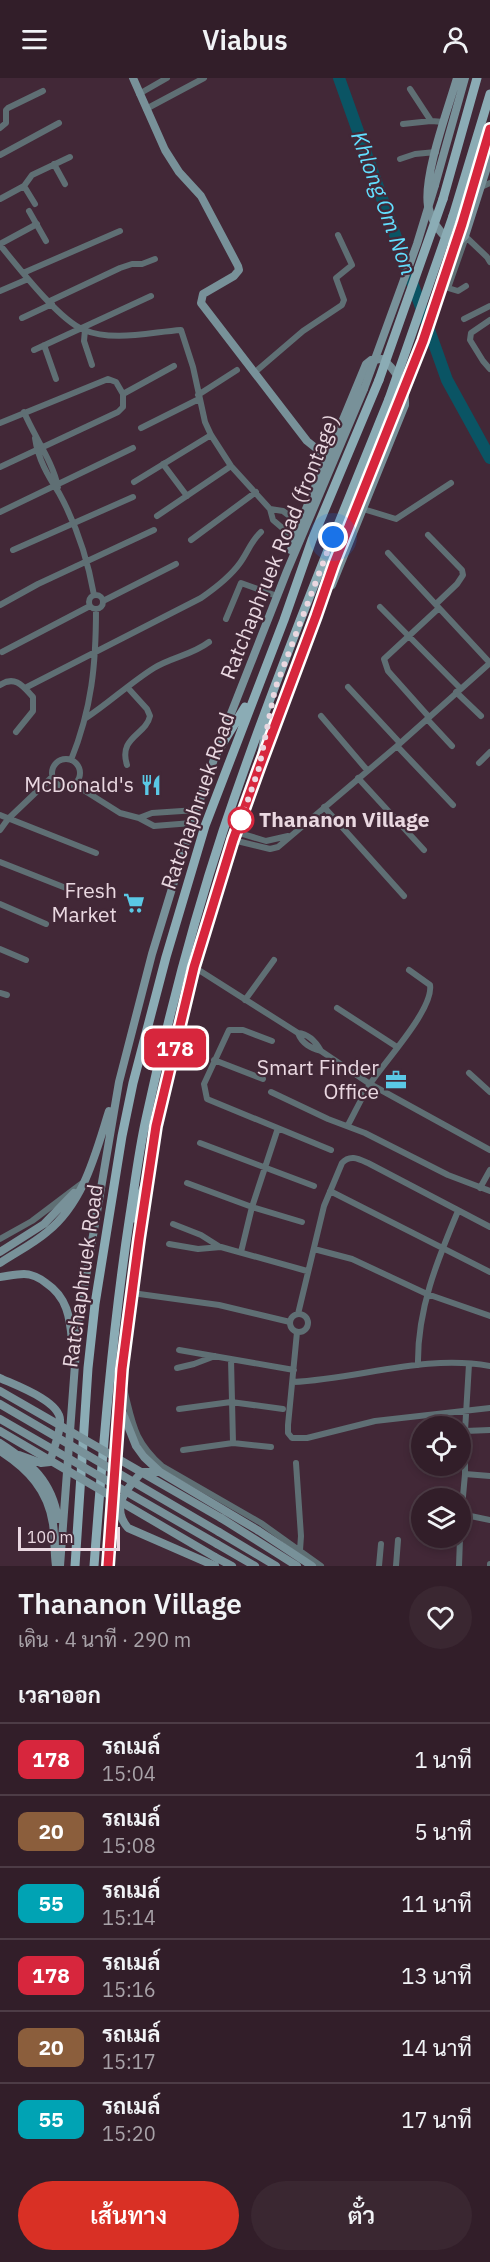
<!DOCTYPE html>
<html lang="th">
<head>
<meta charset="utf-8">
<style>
  body { margin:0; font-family:"IBM Plex Sans",Sarabun,sans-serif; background:#3a2731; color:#f1f3f6; height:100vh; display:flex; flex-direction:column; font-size:22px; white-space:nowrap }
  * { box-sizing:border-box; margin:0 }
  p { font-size:20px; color:#a8a2a8 }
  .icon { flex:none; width:33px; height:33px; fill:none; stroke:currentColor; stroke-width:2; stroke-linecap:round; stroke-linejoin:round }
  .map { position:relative; height:1488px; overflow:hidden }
  .details { display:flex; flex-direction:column; background:#321e29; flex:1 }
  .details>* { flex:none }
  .badge { padding:0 12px; border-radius:9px; font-size:21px; line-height:39px }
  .buttons { position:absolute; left:411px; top:1338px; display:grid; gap:12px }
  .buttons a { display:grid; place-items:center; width:60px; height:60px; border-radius:50%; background:#321e29; box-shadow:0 3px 9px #0003,0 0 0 2px #4d3c46; font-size:30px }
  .scale { position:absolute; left:18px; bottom:15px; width:102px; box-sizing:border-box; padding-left:6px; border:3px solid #ead8e1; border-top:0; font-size:16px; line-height:21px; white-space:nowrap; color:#ead8e1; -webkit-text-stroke:4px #422837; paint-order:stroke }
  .you { position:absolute; width:30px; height:30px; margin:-15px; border:4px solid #fff; border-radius:50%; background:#1a73e8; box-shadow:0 0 0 9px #1a73e833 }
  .map>.badge { position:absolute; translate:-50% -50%; box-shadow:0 0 0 3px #fff }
  h2 { padding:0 18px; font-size:22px; line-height:54px }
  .round { display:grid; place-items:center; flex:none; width:63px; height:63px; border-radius:32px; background:#3a2731 }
  .head { display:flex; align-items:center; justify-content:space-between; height:102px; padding:0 18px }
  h1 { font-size:28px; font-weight:600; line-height:45px }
  .action { display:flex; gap:12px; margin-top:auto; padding:12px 18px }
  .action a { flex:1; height:69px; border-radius:36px; background:#d93025; color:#fff; font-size:24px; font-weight:600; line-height:69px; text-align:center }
  .action a+a { background:#3a2731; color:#f1f3f6 }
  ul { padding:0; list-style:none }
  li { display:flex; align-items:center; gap:18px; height:72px; padding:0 18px; border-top:2px solid #4d3c46 }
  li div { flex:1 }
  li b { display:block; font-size:22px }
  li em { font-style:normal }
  li .badge { min-width:66px; font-weight:700; text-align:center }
  header { display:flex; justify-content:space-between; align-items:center; height:78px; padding:0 18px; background:#321e29; font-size:27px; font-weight:600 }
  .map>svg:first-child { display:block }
</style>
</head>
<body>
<header><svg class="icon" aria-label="menu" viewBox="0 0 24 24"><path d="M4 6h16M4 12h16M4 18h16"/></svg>Viabus<svg class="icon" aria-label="person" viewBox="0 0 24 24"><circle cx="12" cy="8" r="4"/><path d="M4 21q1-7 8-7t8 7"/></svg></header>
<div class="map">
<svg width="490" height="1488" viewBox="0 0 490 1488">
  <rect width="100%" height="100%" fill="#422837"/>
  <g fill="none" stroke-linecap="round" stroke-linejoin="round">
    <!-- river -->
    <path stroke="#0a5464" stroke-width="12" d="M339 0 447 302 490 380"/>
    <!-- street -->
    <path stroke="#5f6f74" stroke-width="6" d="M410 11 431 43
      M139 16 167 0
      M146 31 204 0
      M403 46 431 43 444 44
      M0 50 6 45V32L8 30 43 13
      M0 77 59 45
      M400 81 415 76 436 74
      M54 86 65 106
      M24 108 35 126
      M481 109 490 105
      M0 121 24 108 32 97 70 79
      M29 133 46 163
      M465 158 487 179 490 184
      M0 166 37 146
      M0 167C18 189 59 242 84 252 113 264 151 254 181 252L193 289 205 344 211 357 231 388 270 431 273 442 294 460
      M23 195 120 153
      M466 208 458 213 448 210 466 159
      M0 213 28 201
      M50 223 120 190 132 186H142L155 181
      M22 240 52 226
      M464 241 490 228
      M490 242 471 255 470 262 483 283 490 291
      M85 252 84 263 92 287
      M44 267 56 301
      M34 272 151 218
      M254 295 303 253 342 227 344 222 336 200 352 187 338 157
      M123 316 174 288
      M198 317 237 292
      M24 334C34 358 53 384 58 409
      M0 345 108 301 116 304 123 316V329L118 334 0 389
      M141 350 199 321
      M35 360C38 381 48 398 59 415 76 446 88 483 94 517
      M163 386 187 418
      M134 404 211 357
      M270 431 283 433 300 446
      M363 431 396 441 451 405
      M0 434 133 370
      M157 438 231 388
      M428 457 462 492 463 497 457 506 436 526
      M191 462 256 414
      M13 472 133 419
      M388 475 490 585
      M89 524a7 7 0 1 1 14 0a7 7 0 1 1-14 0Z
      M103 523 176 486
      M0 527 38 506 154 452
      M380 529 460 610
      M226 541 241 505 277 518
      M2 574 90 528
      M0 607C15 597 23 608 33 619V633L16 654
      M348 609 400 665
      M25 610 201 520C214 511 230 499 240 485 248 474 251 463 261 454
      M456 614 481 638
      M321 638 367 692
      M429 639 388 593 384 581 439 530
      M86 640C109 625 130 605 154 590 172 579 192 577 209 564
      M427 641 452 668
      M397 668 453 727
      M52 695a14 14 0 1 1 28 0a14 14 0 1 1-28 0Z
      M71 682C92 630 96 586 96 531
      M479 685 490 674
      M127 687C118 659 146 657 150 638L147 631 128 610
      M358 700 424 772
      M74 706 120 735 139 740 154 748 192 745
      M324 729 404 818
      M0 737 96 775
      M139 740 152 735 197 732
      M0 752 8 741 52 699
      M236 754 266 763 288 758
      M233 762 270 771 278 769 397 668 490 585
      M0 784 71 812
      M0 826 46 846
      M0 871 26 882
      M194 889 298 955C302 966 311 970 321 973L370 1006 490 1072
      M0 915 7 917
      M245 922 274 882
      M337 930 397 969
      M298 955C309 956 316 964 321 973
      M272 963 243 952H229L204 1006 207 1021 331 1072
      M214 982 263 1001
      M469 995 490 1014
      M271 1014 328 1041 365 1055 448 1097 490 1113
      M348 1047C355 1034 362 1019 370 1006 384 984 434 931 430 907L409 892
      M200 1065 314 1108
      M187 1105 252 1129 302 1144
      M480 1110 490 1092
      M330 1113 490 1194
      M173 1146 201 1157 220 1169
      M0 1161 32 1143 81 1106
      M169 1166 198 1171 221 1169 307 1193
      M314 1171 352 1181 427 1216 490 1238
      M241 1174 252 1129 278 1050
      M132 1215 219 1227 290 1244
      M298 1236 324 1128 342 1085C350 1076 359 1081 368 1085L490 1149
      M290 1245a9 9 0 1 1 18 0a9 9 0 1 1-18 0Z
      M297 1254 288 1347V1355L292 1360H307L375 1343 490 1330
      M179 1272 294 1292
      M231 1281 233 1365
      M418 1287C417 1232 437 1183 458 1133
      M177 1290 194 1286 215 1278
      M293 1304C359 1301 424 1276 490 1288
      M123 1307C133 1344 132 1361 162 1388L261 1445 321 1488
      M179 1331 231 1324 283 1331
      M465 1353 490 1352
      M183 1372 233 1365 271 1369
      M296 1385 301 1458 300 1472
      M465 1396 490 1398
      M461 1436 490 1442
      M460 1452 465 1396V1353L469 1286
      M379 1488 381 1466
      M396 1488 398 1462
      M459 1488 460 1460
      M490 1488V1486"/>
    <!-- secondary -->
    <path stroke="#789199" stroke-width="8" d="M133 0 165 72 179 94 201 118 238 188 239 192 234 198 203 216 201 225 307 363 327 379
      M457 0C448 31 423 98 428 128 431 141 439 154 450 163L459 164 465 158 490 80
      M435 107 465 0
      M462 146 490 51
      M291 472 294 460 366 286 371 282 382 281C396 291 406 310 405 327L332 507
      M267 668C306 560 347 453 390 346
      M149 1096C156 1050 166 1006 177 961 199 868 226 776 260 686
      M0 1174 44 1146 74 1115
      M0 1185C15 1175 33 1166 47 1154 84 1124 95 1077 109 1033
      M0 1199C8 1198 16 1196 24 1196 31 1196 40 1200 46 1205 67 1219 70 1239 72 1263
      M0 1300C15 1307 60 1323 60 1342 61 1355 53 1371 50 1384L41 1385 19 1377
      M120 1328 136 1368 144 1379 160 1394 259 1453 312 1488
      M0 1365C31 1385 52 1403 58 1441
      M0 1373C28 1391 48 1412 53 1446 55 1460 54 1474 56 1488
      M160 1394H142C126 1411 110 1429 128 1450L215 1488
      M221 1440 297 1488
      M219 1454 276 1488
      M217 1466 255 1488
      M215 1479 232 1488
      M60 1488 78 1246 119 1004 152 876 192 745 221 661 287 493 364 311
      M108 1488 122 1291 147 1111"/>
    <!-- primary -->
    <path stroke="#8bacb5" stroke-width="9" d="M443 121 477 0
      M453 138 490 16
      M216 676 245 629
      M259 690 269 640
      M134 1140 150 1091
      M75 1488 88 1290 95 1226 122 1058 133 1005 166 879 205 748 284 542 312 462 379 302
      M94 1488C103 1370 112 1254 130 1137 135 1105 139 1072 146 1041 167 944 192 847 223 753 272 607 331 464 389 321"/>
    <!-- secondary-bridge -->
    <path stroke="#789199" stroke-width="8" d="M364 311 417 166 435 107
      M390 346 423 263 462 146
      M0 1313 221 1440
      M0 1326 219 1454
      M0 1341 217 1466
      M0 1353 215 1479"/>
    <!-- primary-bridge -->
    <path stroke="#8bacb5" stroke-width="9" d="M379 302 443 121
      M389 321 453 138"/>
  </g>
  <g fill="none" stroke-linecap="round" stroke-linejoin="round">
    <defs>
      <path id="line" d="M108 1488 122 1291 139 1161 156 1048 194 889 233 762 259 690 316 538 334 486 423 263 462 146 490 51"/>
    </defs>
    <!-- line casing -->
    <use href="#line" stroke="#fff" stroke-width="14"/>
    <!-- line -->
    <use href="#line" stroke="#d7263d" stroke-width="9"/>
    <!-- walk -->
    <path stroke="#ead8e1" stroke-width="6" stroke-dasharray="0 10.8" d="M241 742 259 690 275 611 333 459"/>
  </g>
  <!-- icons -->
  <defs>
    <symbol id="restaurant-bare" viewBox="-9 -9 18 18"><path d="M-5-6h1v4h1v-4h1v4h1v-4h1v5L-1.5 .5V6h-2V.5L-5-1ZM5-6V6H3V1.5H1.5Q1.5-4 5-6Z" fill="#5ac8e5" stroke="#422837" stroke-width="2.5" paint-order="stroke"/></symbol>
    <symbol id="supermarket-bare" viewBox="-9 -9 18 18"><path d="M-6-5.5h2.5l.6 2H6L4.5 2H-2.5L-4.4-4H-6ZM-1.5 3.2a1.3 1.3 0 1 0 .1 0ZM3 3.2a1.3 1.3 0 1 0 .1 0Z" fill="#5ac8e5" stroke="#422837" stroke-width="2.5" paint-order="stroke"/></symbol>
    <symbol id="office-bare" viewBox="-9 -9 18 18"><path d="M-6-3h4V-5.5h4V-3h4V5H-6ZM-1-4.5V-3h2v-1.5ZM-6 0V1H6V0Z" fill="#5ac8e5" stroke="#422837" stroke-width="2.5" paint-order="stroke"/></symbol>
  </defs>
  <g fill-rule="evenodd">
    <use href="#restaurant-bare" x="136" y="692" width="30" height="30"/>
    <use href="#supermarket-bare" x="119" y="810" width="30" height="30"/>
    <use href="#office-bare" x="381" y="987" width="30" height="30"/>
  </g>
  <!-- markers -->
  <circle fill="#fff" stroke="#d7263d" stroke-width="3" cx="241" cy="742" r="12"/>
  <g text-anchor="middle" stroke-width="4.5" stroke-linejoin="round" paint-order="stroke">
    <!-- street labels -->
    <g font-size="21" fill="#ead8e1" stroke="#422837">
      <text transform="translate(280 469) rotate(-68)" y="7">Ratchaphruek Road (frontage)</text>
      <text transform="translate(198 723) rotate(-71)" y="7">Ratchaphruek Road</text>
      <text transform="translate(83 1198) rotate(-82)" y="7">Ratchaphruek Road</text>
    </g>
    <!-- poi labels -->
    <g font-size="21" fill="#ead8e1" stroke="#422837" text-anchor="end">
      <text x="134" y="714">McDonald's</text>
      <text x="117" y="820">Fresh<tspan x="117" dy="24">Market</tspan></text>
      <text x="379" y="997">Smart Finder<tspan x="379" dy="24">Office</tspan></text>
    </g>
    <!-- stop labels -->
    <g font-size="21" font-weight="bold" fill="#ead8e1" stroke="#422837" text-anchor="start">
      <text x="259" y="749">Thananon Village</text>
    </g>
    <!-- water labels -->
    <g font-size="22" font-style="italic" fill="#63dfff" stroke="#422837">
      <text transform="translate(384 125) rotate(70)" y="8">Khlong Om Non</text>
    </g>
  </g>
</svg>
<div class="buttons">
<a><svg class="icon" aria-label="locate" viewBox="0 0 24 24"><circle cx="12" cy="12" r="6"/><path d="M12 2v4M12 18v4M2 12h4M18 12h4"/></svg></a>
<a><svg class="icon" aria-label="layers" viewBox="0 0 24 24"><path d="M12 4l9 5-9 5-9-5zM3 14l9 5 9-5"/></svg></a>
</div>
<div class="scale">100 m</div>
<div class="you" style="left:333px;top:459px"></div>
<b class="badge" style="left:175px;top:970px;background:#d7263d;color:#fff">178</b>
</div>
<section class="details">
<div class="head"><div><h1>Thananon Village</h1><p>เดิน · 4 นาที · 290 m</p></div><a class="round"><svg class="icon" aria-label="heart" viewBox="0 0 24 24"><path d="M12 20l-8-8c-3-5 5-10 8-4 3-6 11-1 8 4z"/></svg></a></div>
<h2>เวลาออก</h2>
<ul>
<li><span class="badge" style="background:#d7263d;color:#fff">178</span><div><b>รถเมล์</b><p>15:04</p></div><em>1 นาที</em></li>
<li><span class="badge" style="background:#8b5e3c;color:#fff">20</span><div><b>รถเมล์</b><p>15:08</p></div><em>5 นาที</em></li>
<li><span class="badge" style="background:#00a3b4;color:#fff">55</span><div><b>รถเมล์</b><p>15:14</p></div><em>11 นาที</em></li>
<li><span class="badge" style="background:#d7263d;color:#fff">178</span><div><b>รถเมล์</b><p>15:16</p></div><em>13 นาที</em></li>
<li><span class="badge" style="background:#8b5e3c;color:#fff">20</span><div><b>รถเมล์</b><p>15:17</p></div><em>14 นาที</em></li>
<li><span class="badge" style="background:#00a3b4;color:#fff">55</span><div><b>รถเมล์</b><p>15:20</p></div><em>17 นาที</em></li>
</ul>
<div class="action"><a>เส้นทาง</a><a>ตั๋ว</a></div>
</section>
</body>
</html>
